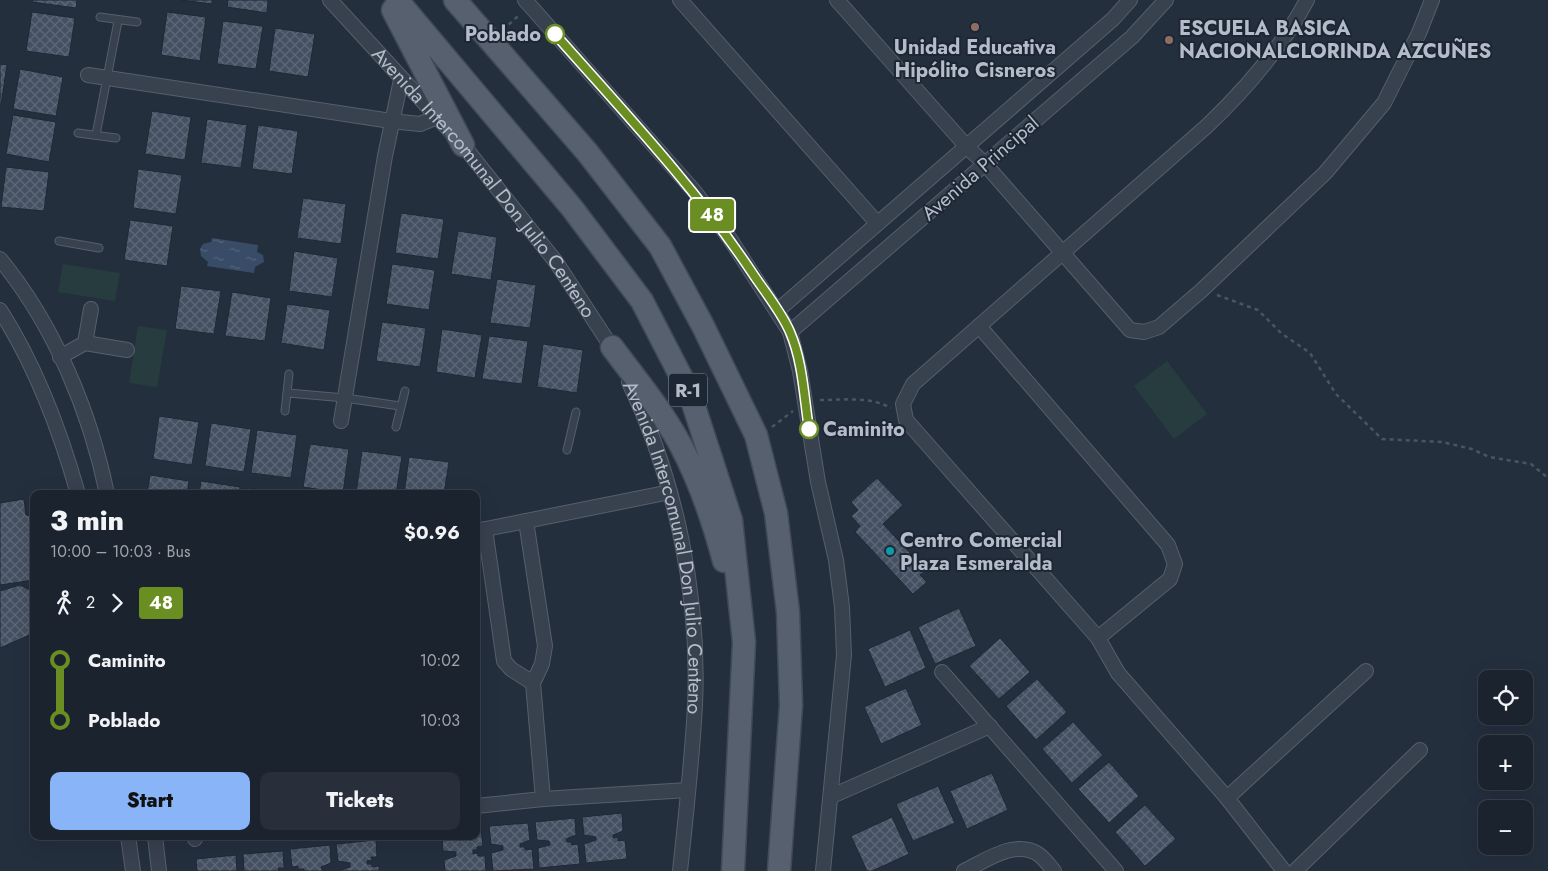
<!DOCTYPE html>
<html lang="en">
<head>
<meta charset="utf-8">
<style>
  body { margin:0; font-family:Jost,sans-serif; background:#282f3a; color:#f1f3f6; height:100vh; display:flex; flex-direction:column; font-size:19px; white-space:nowrap }
  * { box-sizing:border-box; margin:0 }
  p { font-size:16px; color:#a0a4aa }
  .icon { flex:none; width:28px; height:28px; fill:none; stroke:currentColor; stroke-width:2; stroke-linecap:round; stroke-linejoin:round }
  .map { position:relative; flex:1; overflow:hidden }
  .sheet { position:absolute; left:30px; top:490px; width:450px; height:350px; display:flex; flex-direction:column; background:#1b232e; border-radius:10px; box-shadow:0 5px 20px #0002,0 0 0 1px #39404a }
  .sheet>* { flex:none }
  .badge { padding:0 10px; border-radius:4px; font-size:18px; line-height:32px }
  .tools { position:absolute; left:1478px; top:670px; display:grid; gap:10px }
  .tools a { display:grid; place-items:center; width:55px; height:55px; border-radius:10px; background:#1b232e; box-shadow:0 5px 20px #0002,0 0 0 1px #39404a; font-size:25px }
  .map>.badge { position:absolute; translate:-50% -50%; box-shadow:0 0 0 2px #fff }
  .legs { display:flex; align-items:center; gap:8px; height:55px; padding:0 20px; font-size:16px }
  .legs p { margin-inline-start:auto }
  .overview { display:flex; align-items:center; justify-content:space-between; height:85px; padding:0 20px }
  h1 { font-size:28px; font-weight:800; line-height:38px }
  .action { display:flex; gap:10px; margin-top:auto; padding:10px 20px }
  .action a { flex:1; height:58px; border-radius:10px; background:#8ab4f8; color:#111; font-size:20px; font-weight:800; line-height:58px; text-align:center }
  .action a+a { background:#282f3a; color:#f1f3f6 }
  ul { padding:0 20px; list-style:none }
  li { display:flex; align-items:center; gap:18px; height:60px; font-size:19px }
  li i { display:grid; place-items:center; width:8px; height:100%; margin:0 6px; background:currentColor }
  li i::after { content:''; width:12px; height:12px; margin:-6px; border:4px solid; border-radius:50%; background:#1b232e }
  li p { margin-inline-start:auto }
  li:first-child i { background:linear-gradient(#0000 50%,currentColor 0) }
  li:last-child i { background:linear-gradient(currentColor 50%,#0000 0) }
  .map>svg:first-child { display:block }
</style>
</head>
<body>
<div class="map">
<svg width="1548" height="871" viewBox="0 0 1548 871">
  <defs>
    <pattern id="water-ripples" width="26" height="14" patternUnits="userSpaceOnUse" patternTransform="scale(1.25)"><rect width="26" height="14" fill="#394c67"/><path d="M2 4q2-2 4 0t4 0M15 11q2-2 4 0t4 0" fill="none" stroke="#53647b"/></pattern>
    <pattern id="building-cross-hatch" width="8" height="8" patternUnits="userSpaceOnUse" patternTransform="scale(1.25)"><rect width="8" height="8" fill="#455162"/><path d="M0 0l8 8M0 8l8-8" fill="none" stroke="#5d6877"/></pattern>
  </defs>
  <rect width="100%" height="100%" fill="#242f3e"/>
  <!-- park -->
  <path fill="#263c3f" d="M63 264 120 273 115 301 58 292Z
    M138 326 167 330 157 387 129 383Z
    M1167 361 1207 414 1174 439 1134 386Z"/>
  <!-- water -->
  <path fill="url(#water-ripples)" d="M212 238 258 245 257 252 263 255 264 262 255 267 254 273 207 266 208 262 201 256 200 249 203 244 211 242Z"/>
  <!-- building -->
  <path fill="url(#building-cross-hatch)" stroke="#1f2835" d="M33 0H77L76 8 32 2Z
    M181 0H212V4Z
    M228 0H268L267 13 227 7Z
    M32 12 75 18 69 57 26 51Z
    M167 12 206 17 200 61 161 55Z
    M223 21 263 26 256 69 217 64Z
    M275 28 315 34 308 77 269 71Z
    M0 64 7 65 1 105H0Z
    M20 69 63 77 56 116 13 109Z
    M152 111 191 117 185 160 145 154Z
    M13 115 56 122 49 162 6 154Z
    M207 119 247 125 241 168 201 163Z
    M258 125 298 131 292 174 252 169Z
    M6 167 49 172 44 211 1 207Z
    M138 169 182 175 176 214 133 208Z
    M303 198 346 204 341 244 297 238Z
    M401 213 444 219 438 259 395 253Z
    M130 220 173 226 167 266 124 260Z
    M458 231 497 237 491 280 451 274Z
    M294 251 338 258 332 297 289 291Z
    M392 264 435 270 429 310 386 304Z
    M497 279 536 285 530 328 490 323Z
    M181 286 221 291 214 334 175 329Z
    M232 292 271 298 265 341 225 336Z
    M287 304 330 310 324 350 281 343Z
    M382 322 426 328 420 367 376 361Z
    M442 329 482 335 475 378 436 372Z
    M489 336 528 341 522 384 482 379Z
    M543 344 583 350 577 393 537 387Z
    M159 416 199 422 192 465 153 459Z
    M211 423 251 429 244 472 205 466Z
    M257 430 297 435 291 478 251 473Z
    M310 444 349 449 343 493 303 487Z
    M362 451 402 456 396 494H356Z
    M409 457 449 462 444 494H404Z
    M150 475 189 481 187 494H147Z
    M877 478 903 505 883 524 926 570 920 575 927 582 913 594 855 532 860 526 851 516 858 510 851 502Z
    M201 481 240 487 239 494H199Z
    M248 488 287 494H248Z
    M24 499 26 515 34 516V580L0 585V503Z
    M20 585 34 592V633L0 648V591Z
    M959 608 976 646 935 664 918 627Z
    M910 630 926 668 885 687 868 649Z
    M1000 638 1030 672 999 699 969 666Z
    M1037 679 1067 712 1036 740 1006 706Z
    M906 688 922 725 881 744 864 707Z
    M1073 722 1103 755 1072 783 1042 749Z
    M1109 762 1139 796 1109 823 1078 789Z
    M992 773 1008 810 967 829 950 791Z
    M938 786 955 823 913 841 896 804Z
    M1145 805 1176 839 1145 866 1115 832Z
    M622 813 623 831 613 835V838L618 837V841L625 840 627 859 586 863 584 844 596 840V837L584 835 582 817Z
    M892 817 909 854 872 871H867L851 836Z
    M575 818 576 835 566 839 567 842H571L572 845 578 844 580 864 539 868 538 848 550 845 549 841 537 840 535 822Z
    M528 823 530 840 520 844V847H525V850L532 849 534 869 493 871 491 853 503 850V846L491 844 489 826Z
    M476 829H481L483 846 477 847V850H473V854L478 853V856H485L486 871H445L444 860 456 856V852L443 851 442 836H476Z
    M376 840 377 857H371L372 860 367 861V864H372V867L379 866V871H338L350 867V863L338 861 336 844Z
    M330 845 331 863 321 867 322 870 326 871H304V869H298V866L292 867 290 849Z
    M283 851 284 868H278L279 871H244L243 854Z
    M236 855 237 871H197L196 859Z"/>
  <g fill="none" stroke-linecap="round" stroke-linejoin="round">
    <defs>
      <path id="lane" d="M100 17 137 22
        M78 133 116 138
        M96 135 118 21
        M59 241 99 248
        M288 393 345 398 400 406
        M285 411 289 374
        M396 427 405 391
        M567 450 576 412"/>
      <g id="street">
        <path id="s1" d="M330 0 463 145 556 262 616 354"/>
        <path d="M525 0 695 192 730 239 790 332 800 371 818 482 836 560 842 607 844 655 823 871"/>
        <path d="M680 0 877 223"/>
        <path d="M837 0 967 147 985 164 1130 330 1144 332 1159 327 1202 290 1325 173 1384 103 1419 33 1432 0"/>
        <path d="M88 75 391 121 420 124 435 118"/>
        <path d="M0 259C54 325 90 411 107 494"/>
        <path d="M0 310C36 366 60 430 78 494"/>
        <path d="M777 311 1113 19 1130 0"/>
        <path d="M979 326 1168 545 1175 564 1170 579 1098 638"/>
        <path d="M790 332 1132 37 1166 0"/>
        <path d="M85 343 91 309"/>
        <path d="M60 357 85 343 127 350"/>
        <path id="s2" d="M629 382C676 481 700 596 695 705 692 761 686 816 680 871"/>
        <path d="M341 421 385 156 401 80"/>
        <path d="M526 521 545 646 542 664 533 683 543 799"/>
        <path d="M485 529 504 661 511 669 533 683"/>
        <path d="M476 531 670 492"/>
        <path d="M942 672 1116 871"/>
        <path d="M832 796 990 726"/>
        <path d="M1227 798 1366 671"/>
        <path d="M476 806 543 799 688 790"/>
        <path d="M128 836 133 871"/>
        <path d="M155 836 159 871"/>
        <path d="M194 836 195 839"/>
        <path d="M964 871C985 861 1015 839 1038 854 1044 858 1049 865 1054 871"/>
        <path d="M1284 871 1227 798 1118 673 1098 638 906 420 903 404 913 384 1207 126C1246 89 1281 49 1307 0"/>
        <path d="M1295 871 1420 750"/>
      </g>
      <path id="primary" d="M397 0 572 208 642 301 690 394 731 520 744 642 733 871
        M455 0 587 152 660 246 703 326 756 435 776 513 788 612 791 705 779 871
        M393 10 463 145
        M612 347C635 378 661 409 680 444 700 481 713 520 724 561"/>
    </defs>
    <!-- lane casing -->
    <use href="#lane" stroke="#565f6c" stroke-width="9"/>
    <!-- street casing -->
    <use href="#street" stroke="#565f6c" stroke-width="16"/>
    <!-- primary casing -->
    <use href="#primary" stroke="#414a57" stroke-width="25"/>
    <!-- path -->
    <path stroke="#44595c" stroke-width="2.5" stroke-dasharray="4 4" stroke-linecap="butt" d="M503 30 519 15
      M1217 295 1258 310 1281 333 1310 353 1336 394 1382 439 1442 442 1472 449 1489 457 1531 464 1548 478
      M820 400C844 400 869 396 891 408
      M772 427 793 411"/>
    <!-- lane -->
    <use href="#lane" stroke="#38414e" stroke-width="7"/>
    <!-- street -->
    <use href="#street" stroke="#38414e" stroke-width="14"/>
    <!-- primary -->
    <use href="#primary" stroke="#56606e" stroke-width="22"/>
  </g>
  <g fill="none" stroke-linecap="round" stroke-linejoin="round">
    <defs>
      <path id="line-1" d="M555 34C623 111 694 186 751 271 764 291 781 311 790 332 803 362 804 398 809 429"/>
    </defs>
    <!-- line-1 casing -->
    <use href="#line-1" stroke="#fff" stroke-width="11"/>
    <!-- line-1 -->
    <use href="#line-1" stroke="#6b8e23" stroke-width="8"/>
  </g>
  <!-- markers -->
  <g fill="#8d6e63" stroke="#1d2633" stroke-width="2">
    <circle cx="975" cy="27" r="5"/>
    <circle cx="1169" cy="40" r="5"/>
  </g>
  <g fill="#fff" stroke="#6b8e23" stroke-width="2.5">
    <circle cx="555" cy="34" r="9"/>
    <circle cx="809" cy="429" r="9"/>
  </g>
  <circle fill="#0f9aa8" stroke="#1d2633" stroke-width="2" cx="890" cy="551" r="5"/>
  <g text-anchor="middle" stroke-width="4" stroke-linejoin="round" paint-order="stroke">
    <!-- shield labels -->
    <rect fill="#1d2633" stroke="#878f9c" stroke-width="1" x="669" y="373.5" width="38" height="33" rx="4"/>
    <g font-size="19" font-weight="bold" fill="#b4bcc9">
      <text x="688" y="397">R-1</text>
    </g>
    <!-- poi labels -->
    <g font-size="20" font-weight="bold" fill="#b4bcc9" stroke="#1d2633" text-anchor="start">
      <text x="1179" y="35">ESCUELA BASICA<tspan x="1179" dy="23">NACIONALCLORINDA AZCUÑES</tspan></text>
      <text x="975" y="54" text-anchor="middle">Unidad Educativa<tspan x="975" dy="23">Hipólito Cisneros</tspan></text>
      <text x="900" y="547">Centro Comercial<tspan x="900" dy="23">Plaza Esmeralda</tspan></text>
    </g>
    <!-- stop labels -->
    <g font-size="20" font-weight="bold" fill="#b4bcc9" stroke="#1d2633" text-anchor="end">
      <text x="541" y="41">Poblado</text>
      <text x="823" y="436" text-anchor="start">Caminito</text>
    </g>
    <!-- street labels -->
    <g font-size="20" fill="#b4bcc9" stroke="#1d2633">
      <text transform="translate(980 168) rotate(-41)" y="7">Avenida Principal</text>
      <text dy="7" stroke="none"><textPath href="#s1" startOffset="239">Avenida Intercomunal Don Julio Centeno</textPath></text>
      <text dy="7" stroke="none"><textPath href="#s2" startOffset="171">Avenida Intercomunal Don Julio Centeno</textPath></text>
    </g>
  </g>
</svg>
<div class="tools">
<a><svg class="icon" aria-label="locate" viewBox="0 0 24 24"><circle cx="12" cy="12" r="6"/><path d="M12 2v4M12 18v4M2 12h4M18 12h4"/></svg></a>
<a>+</a>
<a>−</a>
</div>
<b class="badge" style="left:712px;top:215px;background:#6b8e23;color:#fff">48</b>
<section class="sheet">
<div class="overview"><div><h1>3 min</h1><p>10:00 – 10:03 · Bus</p></div><b>$0.96</b></div>
<div class="legs"><svg class="icon" aria-label="walk" viewBox="0 0 24 24"><circle cx="13" cy="4" r="2"/><path d="M13 8l-2 6 4 7M11 14l-3 7M7 12l3-4h3l4 4"/></svg>2<svg class="icon" aria-label="forward" viewBox="0 0 24 24"><path d="M9 5l7 7-7 7"/></svg><b class="badge" style="background:#6b8e23;color:#fff">48</b></div>
<ul>
<li><i style="color:#6b8e23"></i><b>Caminito</b><p>10:02</p></li>
<li><i style="color:#6b8e23"></i><b>Poblado</b><p>10:03</p></li>
</ul>
<div class="action"><a>Start</a><a>Tickets</a></div>
</section>
</div>
</body>
</html>
